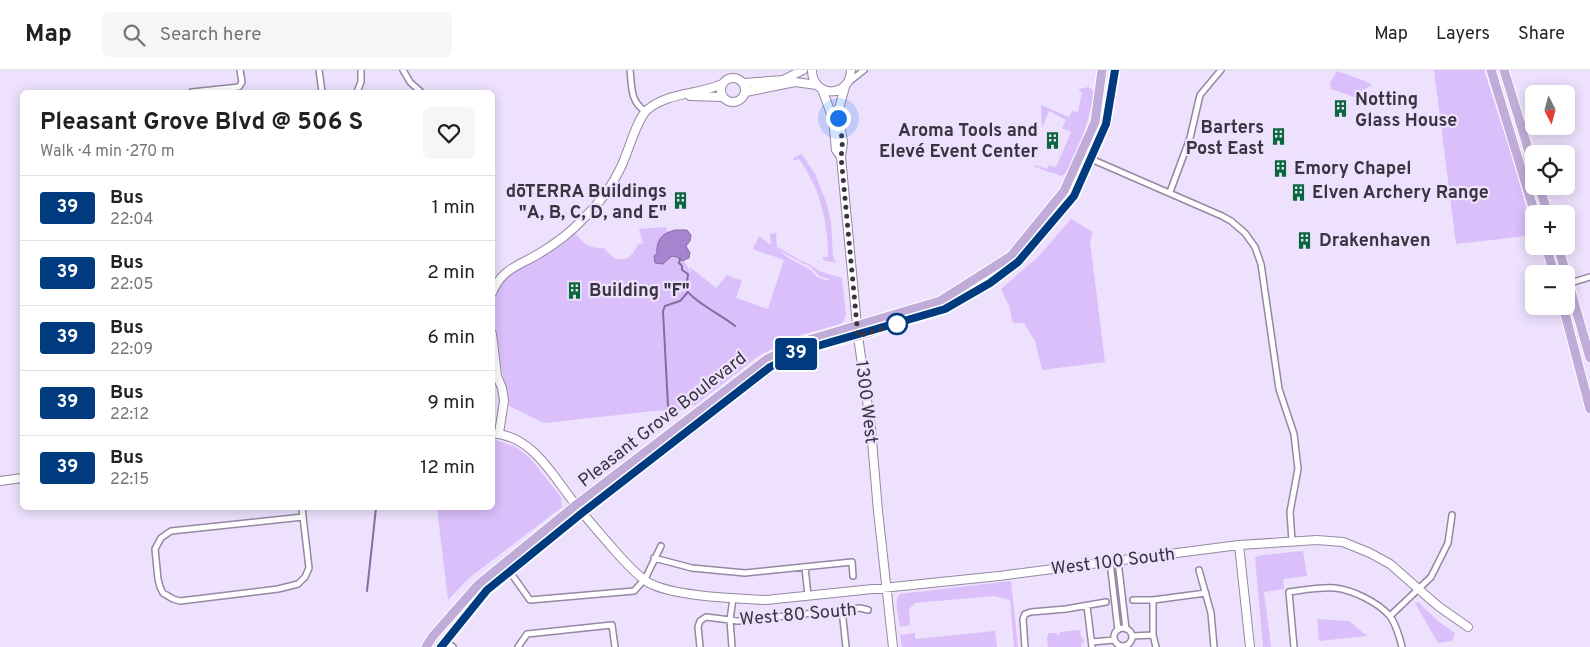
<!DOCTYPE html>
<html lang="en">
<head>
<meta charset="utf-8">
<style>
  body { margin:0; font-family:Overpass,sans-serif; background:#f6f6f6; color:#222; height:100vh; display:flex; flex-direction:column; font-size:19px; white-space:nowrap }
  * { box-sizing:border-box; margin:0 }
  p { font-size:16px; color:#767676 }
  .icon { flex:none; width:28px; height:28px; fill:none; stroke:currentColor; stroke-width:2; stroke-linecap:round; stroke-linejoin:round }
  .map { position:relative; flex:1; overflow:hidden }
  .panel { position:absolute; left:20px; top:20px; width:475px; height:420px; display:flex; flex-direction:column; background:#fff; border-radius:8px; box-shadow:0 2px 12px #0003 }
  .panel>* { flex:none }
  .badge { padding:0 10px; border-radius:4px; font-size:18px; line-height:32px }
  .needle { width:32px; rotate:174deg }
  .controls { position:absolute; left:1525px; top:15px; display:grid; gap:10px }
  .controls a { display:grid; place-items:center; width:50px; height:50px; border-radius:8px; background:#fff; box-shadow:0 2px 12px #0003; font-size:25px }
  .you { position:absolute; width:25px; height:25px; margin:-12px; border:4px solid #fff; border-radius:50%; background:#1a73e8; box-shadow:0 0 0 8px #1a73e833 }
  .map>.badge { position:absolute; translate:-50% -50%; box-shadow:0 0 0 2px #fff }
  .round { display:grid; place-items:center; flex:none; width:52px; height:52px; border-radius:8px; background:#f6f6f6 }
  .headline { display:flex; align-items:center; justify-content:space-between; height:85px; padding:0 20px }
  h1 { font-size:24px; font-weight:700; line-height:38px }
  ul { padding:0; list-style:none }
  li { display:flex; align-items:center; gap:15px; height:65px; padding:0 20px; border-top:1px solid #e0e0e0 }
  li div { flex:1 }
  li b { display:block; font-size:19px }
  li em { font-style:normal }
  li .badge { min-width:55px; font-weight:700; text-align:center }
  header { display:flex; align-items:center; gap:30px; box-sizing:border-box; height:70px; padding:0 25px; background:#fff; border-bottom:1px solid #e0e0e0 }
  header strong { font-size:24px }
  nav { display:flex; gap:28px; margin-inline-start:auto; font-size:18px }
  .search { width:350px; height:45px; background:#f6f6f6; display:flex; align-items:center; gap:12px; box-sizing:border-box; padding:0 18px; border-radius:8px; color:#767676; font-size:19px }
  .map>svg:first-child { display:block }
</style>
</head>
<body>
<header>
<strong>Map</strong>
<div class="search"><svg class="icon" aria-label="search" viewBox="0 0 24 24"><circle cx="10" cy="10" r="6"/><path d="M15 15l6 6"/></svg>Search here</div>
<nav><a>Map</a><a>Layers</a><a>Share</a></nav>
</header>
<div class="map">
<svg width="1590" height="577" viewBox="0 0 1590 577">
  <rect width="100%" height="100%" fill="#ede1fd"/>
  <!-- green -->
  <path fill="#dabffa" d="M1434 0H1484L1508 74 1534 165 1456 174Z
    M1337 1 1365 11 1372 15 1363 20 1357 28 1331 19 1330 13Z
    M1089 17 1094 22V26C1090 42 1076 101 1061 106 1053 102 1045 102 1038 97L1034 98 1035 95 1047 99 1049 95 1056 97 1071 62 1062 58 1066 50 1049 41 1042 58 1041 35 1069 47 1072 41 1078 42 1082 22 1078 19Z
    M802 84 815 104 827 134 831 152 833 186 836 193 823 190V187H828C828 152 820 118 799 89L793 91 794 87Z
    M1071 149 1093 162 1090 171 1105 292 1042 300 1035 271 1024 253H1014L1012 251 1010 238 1001 219 1039 186Z
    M665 157 691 203 690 197 716 218 727 205 742 211 736 228 768 239 784 190 753 179 759 166 790 189 811 200 817 207 829 211V209L819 206 811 197 787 185 771 175 770 164 776 163 777 177 800 190 811 195 819 201 842 208 846 244 843 252 840 254 801 265 760 285 694 336 692 334 683 340 654 341 544 353 509 336C506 301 476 233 508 206 521 196 538 190 552 181 560 177 567 170 574 164L577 165C584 175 591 179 604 178 617 195 630 193 638 174L643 173 639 159Z
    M493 369 516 377 530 388 561 427 562 437 469 508 448 530 437 438H492Z
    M1303 481 1307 506 1283 509 1284 519 1264 522 1271 577H1263L1255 488 1258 486 1263 485Z
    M1011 511 1018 577H1014L1010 530 994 526 915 533 909 539 910 555 900 557C899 547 893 531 900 524Z
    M1418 532 1439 552 1455 563 1452 571 1438 573 1415 533Z
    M1317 549 1349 551 1367 566 1319 571Z
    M1080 560 1081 567 1084 570 1083 573 1081 574V577H1048L1047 568 1049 563H1056L1059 566 1060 562Z
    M995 561 997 577H902L900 565 915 563V569Z"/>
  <!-- water -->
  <path fill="#a784ce" stroke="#866ca3" d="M675 160H687L691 165 690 171 686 176 690 183 689 188 682 191 677 187 672 186 663 194 655 193 654 186 657 183C656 169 663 163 675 160Z"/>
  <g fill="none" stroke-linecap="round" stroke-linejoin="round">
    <!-- stream -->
    <path stroke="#866ca3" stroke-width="2" d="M680 189 679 193 682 196V200L688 204C688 209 685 215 687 220 691 230 725 247 735 256
      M668 336 663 241 665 236 680 231 688 222
      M367 521 376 438"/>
    <defs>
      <path id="street" d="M319 0 322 22
        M403 0 410 12 421 22
        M630 0C632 17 630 31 645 41
        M849 12 864 0
        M192 22 239 17 242 12 240 0
        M357 22 361 12V0
        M1081 86 1091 89 1222 146 1231 151 1245 163 1255 177 1261 194 1279 319 1294 364 1298 399 1290 442 1292 471
        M1170 122 1190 68 1200 25 1221 0
        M1570 213 1590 207
        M302 438 309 498 305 507 298 514 278 519 180 531 173 529 163 523 160 517 158 509 155 479 161 468 171 461 303 447
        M654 488 692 498 745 503 852 492 853 506
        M1118 491 1126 559
        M1110 492 1118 560
        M805 497 808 526
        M1199 500 1211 543 1214 577
        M510 502 530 530 634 521 645 509 661 476
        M1133 530H1153L1206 523
        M1153 530V565L1156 577
        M1087 536 1092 577
        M842 540 846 577
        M1390 546 1431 507 1448 473 1452 445
        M1114 567a9 9 0 1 1 18 0a9 9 0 1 1-18 0Z
        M1132 566 1153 565
        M1092 572 1114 570
        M442 576 449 574 453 577
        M518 577 527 564 612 555 615 577
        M700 577 698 557 700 551 706 547 738 551 860 538 868 540
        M732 577 730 550 733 528
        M1025 577 1023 549 1025 544 1031 542 1066 539 1106 532
        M1294 577 1289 522C1304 520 1319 517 1335 518 1353 520 1377 532 1389 545 1395 552 1400 568 1402 577"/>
      <path id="secondary" d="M812 0C812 28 850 29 851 0
        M721 20a12 12 0 1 1 24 0a12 12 0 1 1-24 0Z
        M744 13 783 10 803 0
        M845 17 838 42 843 72 841 87 858 266 871 359 878 441 893 577
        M822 19 833 49 836 80 841 87
        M746 22 795 12 817 15
        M690 26 723 27
        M492 223C502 198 519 196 540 183 555 174 570 163 582 150 597 136 611 118 620 99 628 84 636 50 647 40 668 22 698 25 722 14
        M492 264 497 306 502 318 504 331 499 363
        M492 363C534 366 553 407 576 435 589 451 602 466 616 482 626 493 636 505 649 513 676 527 735 528 766 530L999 506 1239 475 1317 470 1343 472 1370 483 1390 494 1438 536 1468 557
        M0 411 22 408
        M1239 475 1250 577"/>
      <path id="primary" d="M1491 0 1535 144
        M1504 0 1534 98
        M1539 116 1548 144
        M1546 176 1554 204
        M1558 176 1590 288
        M1563 236 1590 339
        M426 577 433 566 478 515 576 435 767 289 805 271 940 231 1011 186 1064 121 1095 52 1102 0
        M441 577 487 521 582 443 770 297 807 279 858 266 945 239 990 213 1018 192 1074 126 1105 54 1115 0"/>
    </defs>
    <!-- street casing -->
    <use href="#street" stroke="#9488a2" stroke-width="8"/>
    <!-- secondary casing -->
    <use href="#secondary" stroke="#9488a2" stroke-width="10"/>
    <!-- primary casing -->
    <use href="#primary" stroke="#fff" stroke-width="11"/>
    <!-- street -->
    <use href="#street" stroke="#fff" stroke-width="5"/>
    <!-- secondary -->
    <use href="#secondary" stroke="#fff" stroke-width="8"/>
    <!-- primary -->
    <use href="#primary" stroke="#c1acd9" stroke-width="9"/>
  </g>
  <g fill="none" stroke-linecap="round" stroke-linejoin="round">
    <defs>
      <path id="line" d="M441 577 487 520 582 443 770 297 807 279 945 239 990 213 1018 192 1074 126 1106 54 1115 0"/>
    </defs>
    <!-- line casing -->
    <use href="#line" stroke="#fff" stroke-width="11"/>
    <!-- line -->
    <use href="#line" stroke="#003b80" stroke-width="8"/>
    <!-- walk -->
    <path stroke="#39343f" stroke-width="5" stroke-dasharray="0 9" d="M838 48C841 61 844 73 841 86L858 266 897 254"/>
  </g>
  <!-- icons -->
  <defs>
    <symbol id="building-bare" viewBox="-9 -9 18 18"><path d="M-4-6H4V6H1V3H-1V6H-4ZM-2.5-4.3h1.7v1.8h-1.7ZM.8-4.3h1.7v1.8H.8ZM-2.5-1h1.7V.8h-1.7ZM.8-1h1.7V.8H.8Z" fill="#08673b" stroke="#ede1fd" stroke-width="2.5" paint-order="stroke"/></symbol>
  </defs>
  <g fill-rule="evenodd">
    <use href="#building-bare" x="1328" y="26" width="25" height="25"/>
    <use href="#building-bare" x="1266" y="54" width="25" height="25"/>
    <use href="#building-bare" x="1040" y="58" width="25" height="25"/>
    <use href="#building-bare" x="1268" y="86" width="25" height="25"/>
    <use href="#building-bare" x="1286" y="110" width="25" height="25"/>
    <use href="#building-bare" x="668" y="118" width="25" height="25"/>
    <use href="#building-bare" x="1292" y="158" width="25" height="25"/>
    <use href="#building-bare" x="562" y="208" width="25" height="25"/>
  </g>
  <!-- markers -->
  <circle fill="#fff" stroke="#003b80" stroke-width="2.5" cx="897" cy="254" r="10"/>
  <g text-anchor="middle" stroke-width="4.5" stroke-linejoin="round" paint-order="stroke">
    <!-- poi labels -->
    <g font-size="18" font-weight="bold" fill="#39343f" stroke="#ede1fd" text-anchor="start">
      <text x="1355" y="35">Notting<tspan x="1355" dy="21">Glass House</tspan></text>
      <text x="1264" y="63" text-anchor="end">Barters<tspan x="1264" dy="21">Post East</tspan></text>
      <text x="1038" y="66" text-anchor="end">Aroma Tools and<tspan x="1038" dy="21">Elevé Event Center</tspan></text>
      <text x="1294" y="104">Emory Chapel</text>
      <text x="667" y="127" text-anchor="end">dōTERRA Buildings<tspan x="667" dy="21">"A, B, C, D, and E"</tspan></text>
      <text x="1312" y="128">Elven Archery Range</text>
      <text x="1319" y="176">Drakenhaven</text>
      <text x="589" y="226">Building "F"</text>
    </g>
    <!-- street labels -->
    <g font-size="18" fill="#39343f" stroke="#ede1fd">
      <text transform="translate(867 332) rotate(83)" y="6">1300 West</text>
      <text transform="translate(662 349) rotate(-38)" y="6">Pleasant Grove Boulevard</text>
      <text transform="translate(1113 491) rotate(-7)" y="6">West 100 South</text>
      <text transform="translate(798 544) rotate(-5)" y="6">West 80 South</text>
    </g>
  </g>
</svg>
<div class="controls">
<a><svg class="needle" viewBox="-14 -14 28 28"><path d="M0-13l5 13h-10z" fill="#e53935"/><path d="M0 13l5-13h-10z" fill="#767676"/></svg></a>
<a><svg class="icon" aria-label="locate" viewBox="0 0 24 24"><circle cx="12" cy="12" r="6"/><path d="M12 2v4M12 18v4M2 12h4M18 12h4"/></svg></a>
<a>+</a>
<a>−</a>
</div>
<div class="you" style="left:838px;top:48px"></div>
<b class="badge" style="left:796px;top:284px;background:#003b80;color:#fff">39</b>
<section class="panel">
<div class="headline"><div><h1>Pleasant Grove Blvd @ 506 S</h1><p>Walk · 4 min · 270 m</p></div><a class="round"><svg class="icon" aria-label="heart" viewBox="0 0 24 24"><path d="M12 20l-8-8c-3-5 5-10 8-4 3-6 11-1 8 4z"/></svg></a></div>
<ul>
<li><span class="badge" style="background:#003b80;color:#fff">39</span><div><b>Bus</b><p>22:04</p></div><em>1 min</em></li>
<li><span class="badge" style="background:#003b80;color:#fff">39</span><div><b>Bus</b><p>22:05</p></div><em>2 min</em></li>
<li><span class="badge" style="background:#003b80;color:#fff">39</span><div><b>Bus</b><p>22:09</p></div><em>6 min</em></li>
<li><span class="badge" style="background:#003b80;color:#fff">39</span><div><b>Bus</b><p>22:12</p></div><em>9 min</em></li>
<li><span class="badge" style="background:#003b80;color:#fff">39</span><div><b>Bus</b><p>22:15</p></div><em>12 min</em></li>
</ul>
</section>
</div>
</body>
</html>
